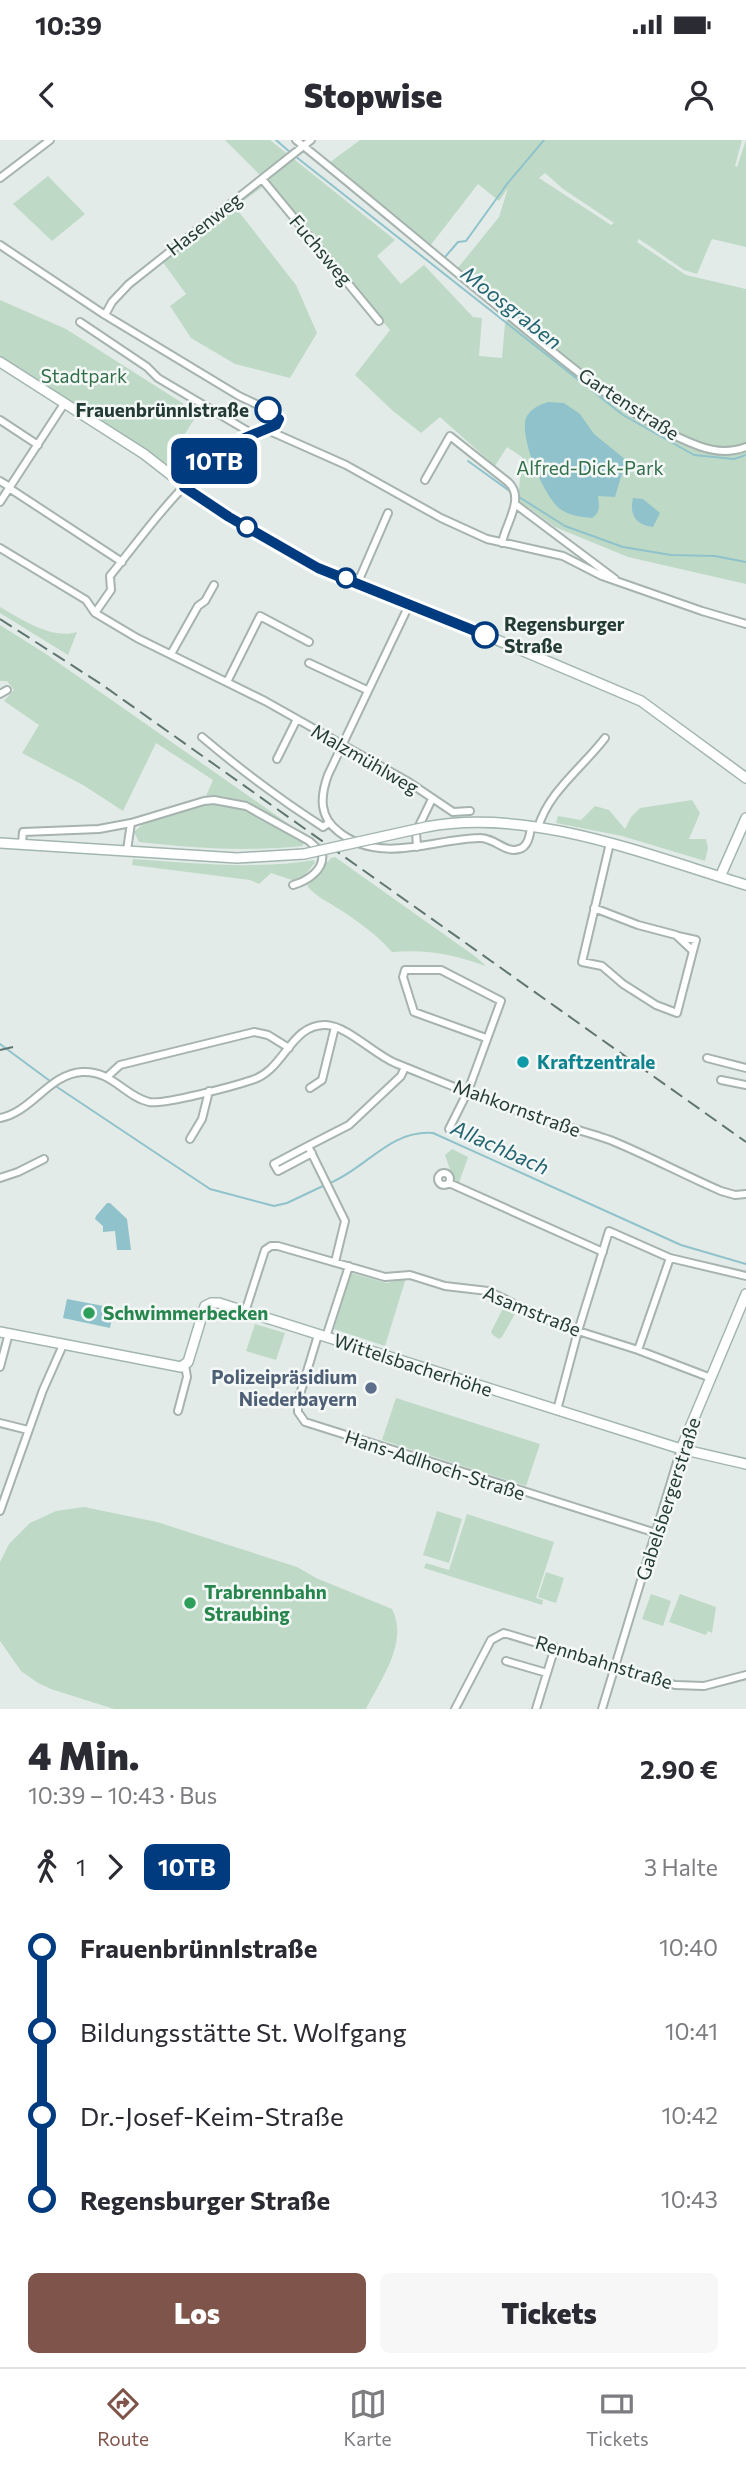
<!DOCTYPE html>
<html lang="de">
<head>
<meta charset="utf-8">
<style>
  body { margin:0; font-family:Commissioner,sans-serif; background:#f7f7f7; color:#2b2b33; height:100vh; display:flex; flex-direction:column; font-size:26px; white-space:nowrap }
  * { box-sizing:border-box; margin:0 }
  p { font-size:23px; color:#7c7c81 }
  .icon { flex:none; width:38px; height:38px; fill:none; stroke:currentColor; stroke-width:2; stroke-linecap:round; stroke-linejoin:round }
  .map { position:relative; height:1569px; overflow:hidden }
  .details { display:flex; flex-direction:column; background:#fff; flex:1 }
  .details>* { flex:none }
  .badge { padding:0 14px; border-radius:10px; font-size:24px; line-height:46px }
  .map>.badge { position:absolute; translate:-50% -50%; box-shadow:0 0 0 4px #fff }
  .legs { display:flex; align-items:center; gap:10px; height:77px; padding:0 28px; font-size:23px }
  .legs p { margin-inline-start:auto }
  .overview { display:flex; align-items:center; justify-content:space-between; height:119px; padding:0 28px }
  h1 { font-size:38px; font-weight:800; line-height:52px }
  .button { display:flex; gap:14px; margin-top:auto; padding:14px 28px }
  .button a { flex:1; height:80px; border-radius:10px; background:#7f544a; color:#fff; font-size:28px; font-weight:800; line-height:80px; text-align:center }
  .button a+a { background:#f7f7f7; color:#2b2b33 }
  ul { padding:0 28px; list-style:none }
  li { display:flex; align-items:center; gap:24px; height:84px; font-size:26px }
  li i { display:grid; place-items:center; width:10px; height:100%; margin:0 9px; background:currentColor }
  li i::after { content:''; width:18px; height:18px; margin:-9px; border:5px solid; border-radius:50%; background:#fff }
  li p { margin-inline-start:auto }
  li:first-child i { background:linear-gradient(#0000 50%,currentColor 0) }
  li:last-child i { background:linear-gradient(currentColor 50%,#0000 0) }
  .status { display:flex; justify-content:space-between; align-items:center; height:49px; padding:0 35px; background:#fff; direction:ltr }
  .status svg { height:19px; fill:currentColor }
  header { display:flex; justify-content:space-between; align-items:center; height:91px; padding:0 28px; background:#fff; font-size:32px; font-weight:800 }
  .menu { display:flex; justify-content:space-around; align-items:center; height:98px; border-top:2px solid #e1e1e2; background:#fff; font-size:19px; color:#7c7c81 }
  .menu a { display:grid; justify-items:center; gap:4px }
  .menu .active { color:#7f544a }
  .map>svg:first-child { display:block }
</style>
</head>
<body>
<div class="status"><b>10:39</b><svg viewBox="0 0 49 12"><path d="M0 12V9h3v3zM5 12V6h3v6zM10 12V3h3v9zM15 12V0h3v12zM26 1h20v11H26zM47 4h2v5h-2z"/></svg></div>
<header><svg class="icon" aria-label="back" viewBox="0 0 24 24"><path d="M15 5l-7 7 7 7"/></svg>Stopwise<svg class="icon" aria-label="person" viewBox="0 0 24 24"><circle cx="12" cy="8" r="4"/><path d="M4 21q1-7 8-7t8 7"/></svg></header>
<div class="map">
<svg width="746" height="1569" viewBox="0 0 746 1569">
  <rect width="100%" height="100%" fill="#e3ebe8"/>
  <!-- green -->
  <path fill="#bedac6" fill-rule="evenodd" d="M225 0H270L395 100 377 116 401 144 424 125 473 177 482 178 479 216 502 218 505 184 508 179C557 220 681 331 746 311V444L628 417 555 387 518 360 522 317 507 307 495 326 440 277 421 293 393 271 355 235 390 190 268 43 235 67 296 145 317 193 290 238 235 224 191 198 170 166 186 154 162 121 266 41Z
    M360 0H742L735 26 737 27 746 0V107L712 99 697 134 684 130 639 99 637 102 686 135 746 149V303C739 306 733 309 725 309 660 309 510 173 457 129L499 77 508 48 499 61 478 44 430 106 329 23ZM545 33 563 49 614 83 611 85 539 38Z
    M48 36 85 74 52 101 13 64Z
    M0 160 66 189 198 273 183 297 210 320 185 339 147 312 0 217Z
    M0 467C21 479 52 500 77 492L68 515 0 473Z
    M0 485 46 514 310 699C278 681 244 653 206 656L213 640 156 603 123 671 83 645 22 613 39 585 4 561 14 550 7 541H0Z
    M692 660 700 673 689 699H706L708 708 705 721 622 696 556 683 558 676 581 680 595 666 609 670 625 689 631 677 640 668Z
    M207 664C244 663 274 685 305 701L302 706C246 712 194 708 139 702L134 692 144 683Z
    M335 717 476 817 486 826C453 814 427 809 392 812 377 795 358 781 339 769 328 762 315 756 307 746L331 718Z
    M133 719C193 723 254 730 314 720L315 723 302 738 295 741 271 733 259 744 250 740 132 725Z
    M452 1009 468 1017 459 1043 454 1041 445 1015Z
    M351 1133 387 1143 406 1138 385 1206 334 1189Z
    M505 1164 516 1172 502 1197 499 1199 493 1195 491 1192Z
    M255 1184 285 1193 276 1220 246 1211Z
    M396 1258 540 1304 526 1346 382 1300Z
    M84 1367 157 1382 297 1427 316 1438 392 1469C409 1502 381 1539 366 1569H114L51 1549 38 1543 21 1531 0 1501V1422L9 1404 30 1383 56 1371Z
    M437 1371 462 1379 449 1423 423 1415Z
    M467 1374 554 1402 536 1458 543 1460 542 1465 424 1428 426 1423 449 1430Z
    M546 1432 564 1438 556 1463 538 1457Z
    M651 1454 671 1461 663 1486 642 1479Z
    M680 1454 716 1467 712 1493 708 1491 706 1495 669 1482Z"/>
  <!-- water -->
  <path fill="#90c2cb" d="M548 262 564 263 580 274 594 294 626 320 615 357 598 356C599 365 601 372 592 378 581 377 570 376 560 369 544 357 519 297 526 278 530 269 539 265 548 262Z
    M633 358 643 359 660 373 653 387C636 385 629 375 633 358Z
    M107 1063H110L127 1079 131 1110H117L115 1091 103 1092V1086L95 1079 96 1076Z
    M67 1159 114 1168 110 1188 63 1178Z"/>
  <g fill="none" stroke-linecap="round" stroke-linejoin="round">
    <!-- stream -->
    <path stroke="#90c2cb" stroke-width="2" d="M276 0 291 13
      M295 16 623 275 694 315 734 319 746 315
      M445 117 458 102 466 101 507 44 544 0
      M468 321 511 352
      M519 357 565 386 623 407 671 415 715 416 746 422
      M0 904 50 941
      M54 945 210 1049 274 1066 287 1063 325 1045
      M330 1043C367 1028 389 990 433 993L681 1105 746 1124"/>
    <defs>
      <path id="street" d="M296 0C367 57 436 116 506 173 562 219 631 281 699 306 715 312 730 313 746 307
        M0 38 50 0
        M262 39 379 181
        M0 105 105 175 239 256 273 272 279 279 276 285C204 307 156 379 110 436L111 450 95 473 137 498 265 561 407 641 453 672 470 671
        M105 175 112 162 129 144 311 0
        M80 182 147 227 158 238 251 293
        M0 280 38 305
        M265 289 346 325 441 378 487 399 563 416 602 436 702 471 746 484
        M425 340 450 296 508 342C526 358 505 384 502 403
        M0 341 10 347
        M9 348 122 422
        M0 362 64 264
        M515 364 615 439
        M0 408 86 460 95 473
        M358 442 388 373
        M410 463 328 635C320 657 319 677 339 692 381 725 433 699 479 698 494 697 506 714 519 709 528 707 530 695 531 687
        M171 514 198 466 205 461 214 445
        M309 523 367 550
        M227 542 260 476 309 502
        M0 554 7 550
        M202 597C241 630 281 660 323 687L329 683
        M277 619 297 579
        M538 688C548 652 583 627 605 598
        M22 703 23 692 99 689 131 683 204 661 214 660 246 666 309 701 322 713C325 730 307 741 293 745
        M417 707 416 692 432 659
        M127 710 131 683
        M594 768 638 785 676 795 693 811 677 873 656 865 623 844 602 826 582 822 610 703
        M678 796 696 800 693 811
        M707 918 746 928
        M107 937 120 925 254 892 268 895 289 908
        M721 940 746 945
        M310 948 322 940 335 887
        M0 978C32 972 49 934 82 932 112 930 124 956 149 962 164 965 234 946 252 940 285 930 290 884 326 885 347 886 374 914 395 923 440 941 487 961 533 977 558 985 585 991 610 1000 647 1015 684 1035 721 1051L735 1055 746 1054
        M449 989 468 951 501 861 441 830H405L403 837 414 872 486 898
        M190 999 202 979 209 951
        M308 1006 274 1024 278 1031 312 1013
        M438 1039a6 6 0 1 1 12 0a6 6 0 1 1-12 0Z
        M0 1038 18 1032 44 1019
        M449 1043 603 1112
        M335 1122 345 1081 308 1006 349 985 401 936 405 927
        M245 1172 265 1110 271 1106H278L385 1137 410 1135 445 1146 488 1151 556 1184 638 1210 711 1238
        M318 1195 298 1261V1272L305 1282 656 1393
        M326 1197 349 1126
        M638 1210 670 1118
        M0 1227 9 1193
        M557 1270 578 1191 609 1091 670 1118 746 1136
        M178 1271 187 1237 185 1225
        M0 1283 28 1290
        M0 1371 43 1250 63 1205
        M506 1521 547 1533
        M455 1569 491 1500 504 1493 675 1545 704 1546 746 1535
        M536 1569 555 1507
        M602 1569 681 1309"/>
      <path id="secondary" d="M0 222 144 314 207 363 318 428 410 463 641 561 746 638
        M426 687C530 667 647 715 746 745
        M0 703 237 718 304 714
        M720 737 746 678
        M0 1192 181 1227 188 1222 205 1166 211 1163H219L681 1309 746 1324
        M681 1309 746 1154"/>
    </defs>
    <!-- street casing -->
    <use href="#street" stroke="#a6b3af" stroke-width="10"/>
    <!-- secondary casing -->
    <use href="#secondary" stroke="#a2b6af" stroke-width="12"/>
    <!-- street -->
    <use href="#street" stroke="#fff" stroke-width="6"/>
    <!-- secondary -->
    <use href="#secondary" stroke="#fff" stroke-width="9"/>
    <!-- rail -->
    <path stroke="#5f7670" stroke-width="2" stroke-dasharray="14 7" stroke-linecap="butt" d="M0 479 101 544 746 1002
      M0 910 13 907"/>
    <defs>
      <path id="secondary-bridge" d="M304 714 426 687"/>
    </defs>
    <!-- secondary-bridge casing -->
    <use href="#secondary-bridge" stroke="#a2b6af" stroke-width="12" stroke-linecap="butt"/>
    <!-- secondary-bridge -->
    <use href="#secondary-bridge" stroke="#fff" stroke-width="9"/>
  </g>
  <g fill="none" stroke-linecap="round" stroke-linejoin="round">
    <defs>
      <path id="line-1" d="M268 270 279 279 276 285 242 299 184 347 229 377 318 428 485 495"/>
    </defs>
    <!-- line-1 casing -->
    <use href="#line-1" stroke="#fff" stroke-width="16"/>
    <!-- line-1 -->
    <use href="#line-1" stroke="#003b80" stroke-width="10"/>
  </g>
  <!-- markers -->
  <g fill="#fff" stroke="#003b80" stroke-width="3.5">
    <circle cx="268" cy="270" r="12"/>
    <circle cx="247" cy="387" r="9"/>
    <circle cx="346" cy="438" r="9"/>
    <circle cx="485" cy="495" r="12"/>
  </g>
  <circle fill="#0f9aa8" stroke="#f3f8f6" stroke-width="2.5" cx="523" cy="922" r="7"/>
  <g fill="#2e9e5b" stroke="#f3f8f6" stroke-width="2.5">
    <circle cx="89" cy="1173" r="7"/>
    <circle cx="190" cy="1463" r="7"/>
  </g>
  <circle fill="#5c6f8a" stroke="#f3f8f6" stroke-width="2.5" cx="371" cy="1248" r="7"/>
  <g text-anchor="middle" stroke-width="5" stroke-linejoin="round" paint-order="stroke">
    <!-- street labels -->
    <g font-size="19" fill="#243b35" stroke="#f3f8f6">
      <text transform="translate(204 84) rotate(-38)" y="7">Hasenweg</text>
      <text transform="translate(321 110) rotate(50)" y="7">Fuchsweg</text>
      <text transform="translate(629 264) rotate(33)" y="7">Gartenstraße</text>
      <text transform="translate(365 619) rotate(30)" y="7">Malzmühlweg</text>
      <text transform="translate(517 968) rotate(20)" y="7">Mahkornstraße</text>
      <text transform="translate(532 1171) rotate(22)" y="7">Asamstraße</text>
      <text transform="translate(413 1225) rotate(18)" y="7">Wittelsbacherhöhe</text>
      <text transform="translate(435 1325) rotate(18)" y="7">Hans-Adlhoch-Straße</text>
      <text transform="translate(668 1359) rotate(-72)" y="7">Gabelsbergerstraße</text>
      <text transform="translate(604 1522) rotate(17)" y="7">Rennbahnstraße</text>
    </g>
    <!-- park labels -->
    <g font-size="19" fill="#326e4a" stroke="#f3f8f6">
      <text x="84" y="243">Stadtpark</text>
      <text x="590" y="335">Alfred-Dick-Park</text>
    </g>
    <!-- stop labels -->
    <g font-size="19" font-weight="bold" fill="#243b35" stroke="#f3f8f6" text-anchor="end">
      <text x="249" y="277">Frauenbrünnlstraße</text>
      <text x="504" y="491" text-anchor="start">Regensburger<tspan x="504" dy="22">Straße</tspan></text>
    </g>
    <!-- culture labels -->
    <g font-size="19" font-weight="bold" fill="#0d838f" stroke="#f3f8f6" text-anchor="start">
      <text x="537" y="929">Kraftzentrale</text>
    </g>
    <!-- leisure labels -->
    <g font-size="19" font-weight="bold" fill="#27864d" stroke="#f3f8f6" text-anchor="start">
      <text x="103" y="1180">Schwimmerbecken</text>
      <text x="204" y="1459">Trabrennbahn<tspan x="204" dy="22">Straubing</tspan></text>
    </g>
    <!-- service labels -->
    <g font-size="19" font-weight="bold" fill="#4e5e75" stroke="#f3f8f6" text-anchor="end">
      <text x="357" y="1244">Polizeipräsidium<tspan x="357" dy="22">Niederbayern</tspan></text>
    </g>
    <!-- water labels -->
    <g font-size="21" font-style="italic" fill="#246471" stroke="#f3f8f6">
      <text transform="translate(511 168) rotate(38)" y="7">Moosgraben</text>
      <text transform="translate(500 1008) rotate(24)" y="7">Allachbach</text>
    </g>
  </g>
</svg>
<b class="badge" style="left:214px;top:321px;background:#003b80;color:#fff">10TB</b>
</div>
<section class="details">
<div class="overview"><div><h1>4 Min.</h1><p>10:39 – 10:43 · Bus</p></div><b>2.90 €</b></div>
<div class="legs"><svg class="icon" aria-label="walk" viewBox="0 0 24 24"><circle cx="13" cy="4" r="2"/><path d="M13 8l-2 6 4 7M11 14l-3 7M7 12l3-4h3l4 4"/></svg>1<svg class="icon" aria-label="forward" viewBox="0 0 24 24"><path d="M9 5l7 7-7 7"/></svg><b class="badge" style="background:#003b80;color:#fff">10TB</b><p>3 Halte</p></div>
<ul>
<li><i style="color:#003b80"></i><b>Frauenbrünnlstraße</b><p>10:40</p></li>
<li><i style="color:#003b80"></i><span>Bildungsstätte St. Wolfgang</span><p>10:41</p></li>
<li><i style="color:#003b80"></i><span>Dr.-Josef-Keim-Straße</span><p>10:42</p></li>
<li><i style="color:#003b80"></i><b>Regensburger Straße</b><p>10:43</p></li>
</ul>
<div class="button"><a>Los</a><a>Tickets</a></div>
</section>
<nav class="menu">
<a class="active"><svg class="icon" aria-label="directions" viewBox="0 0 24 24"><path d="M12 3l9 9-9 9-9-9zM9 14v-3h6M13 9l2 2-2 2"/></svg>Route</a>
<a><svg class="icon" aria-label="map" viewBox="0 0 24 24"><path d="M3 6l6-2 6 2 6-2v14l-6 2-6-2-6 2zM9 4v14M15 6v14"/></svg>Karte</a>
<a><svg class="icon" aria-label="tickets" viewBox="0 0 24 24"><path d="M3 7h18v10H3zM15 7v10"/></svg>Tickets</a>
</nav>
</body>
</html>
